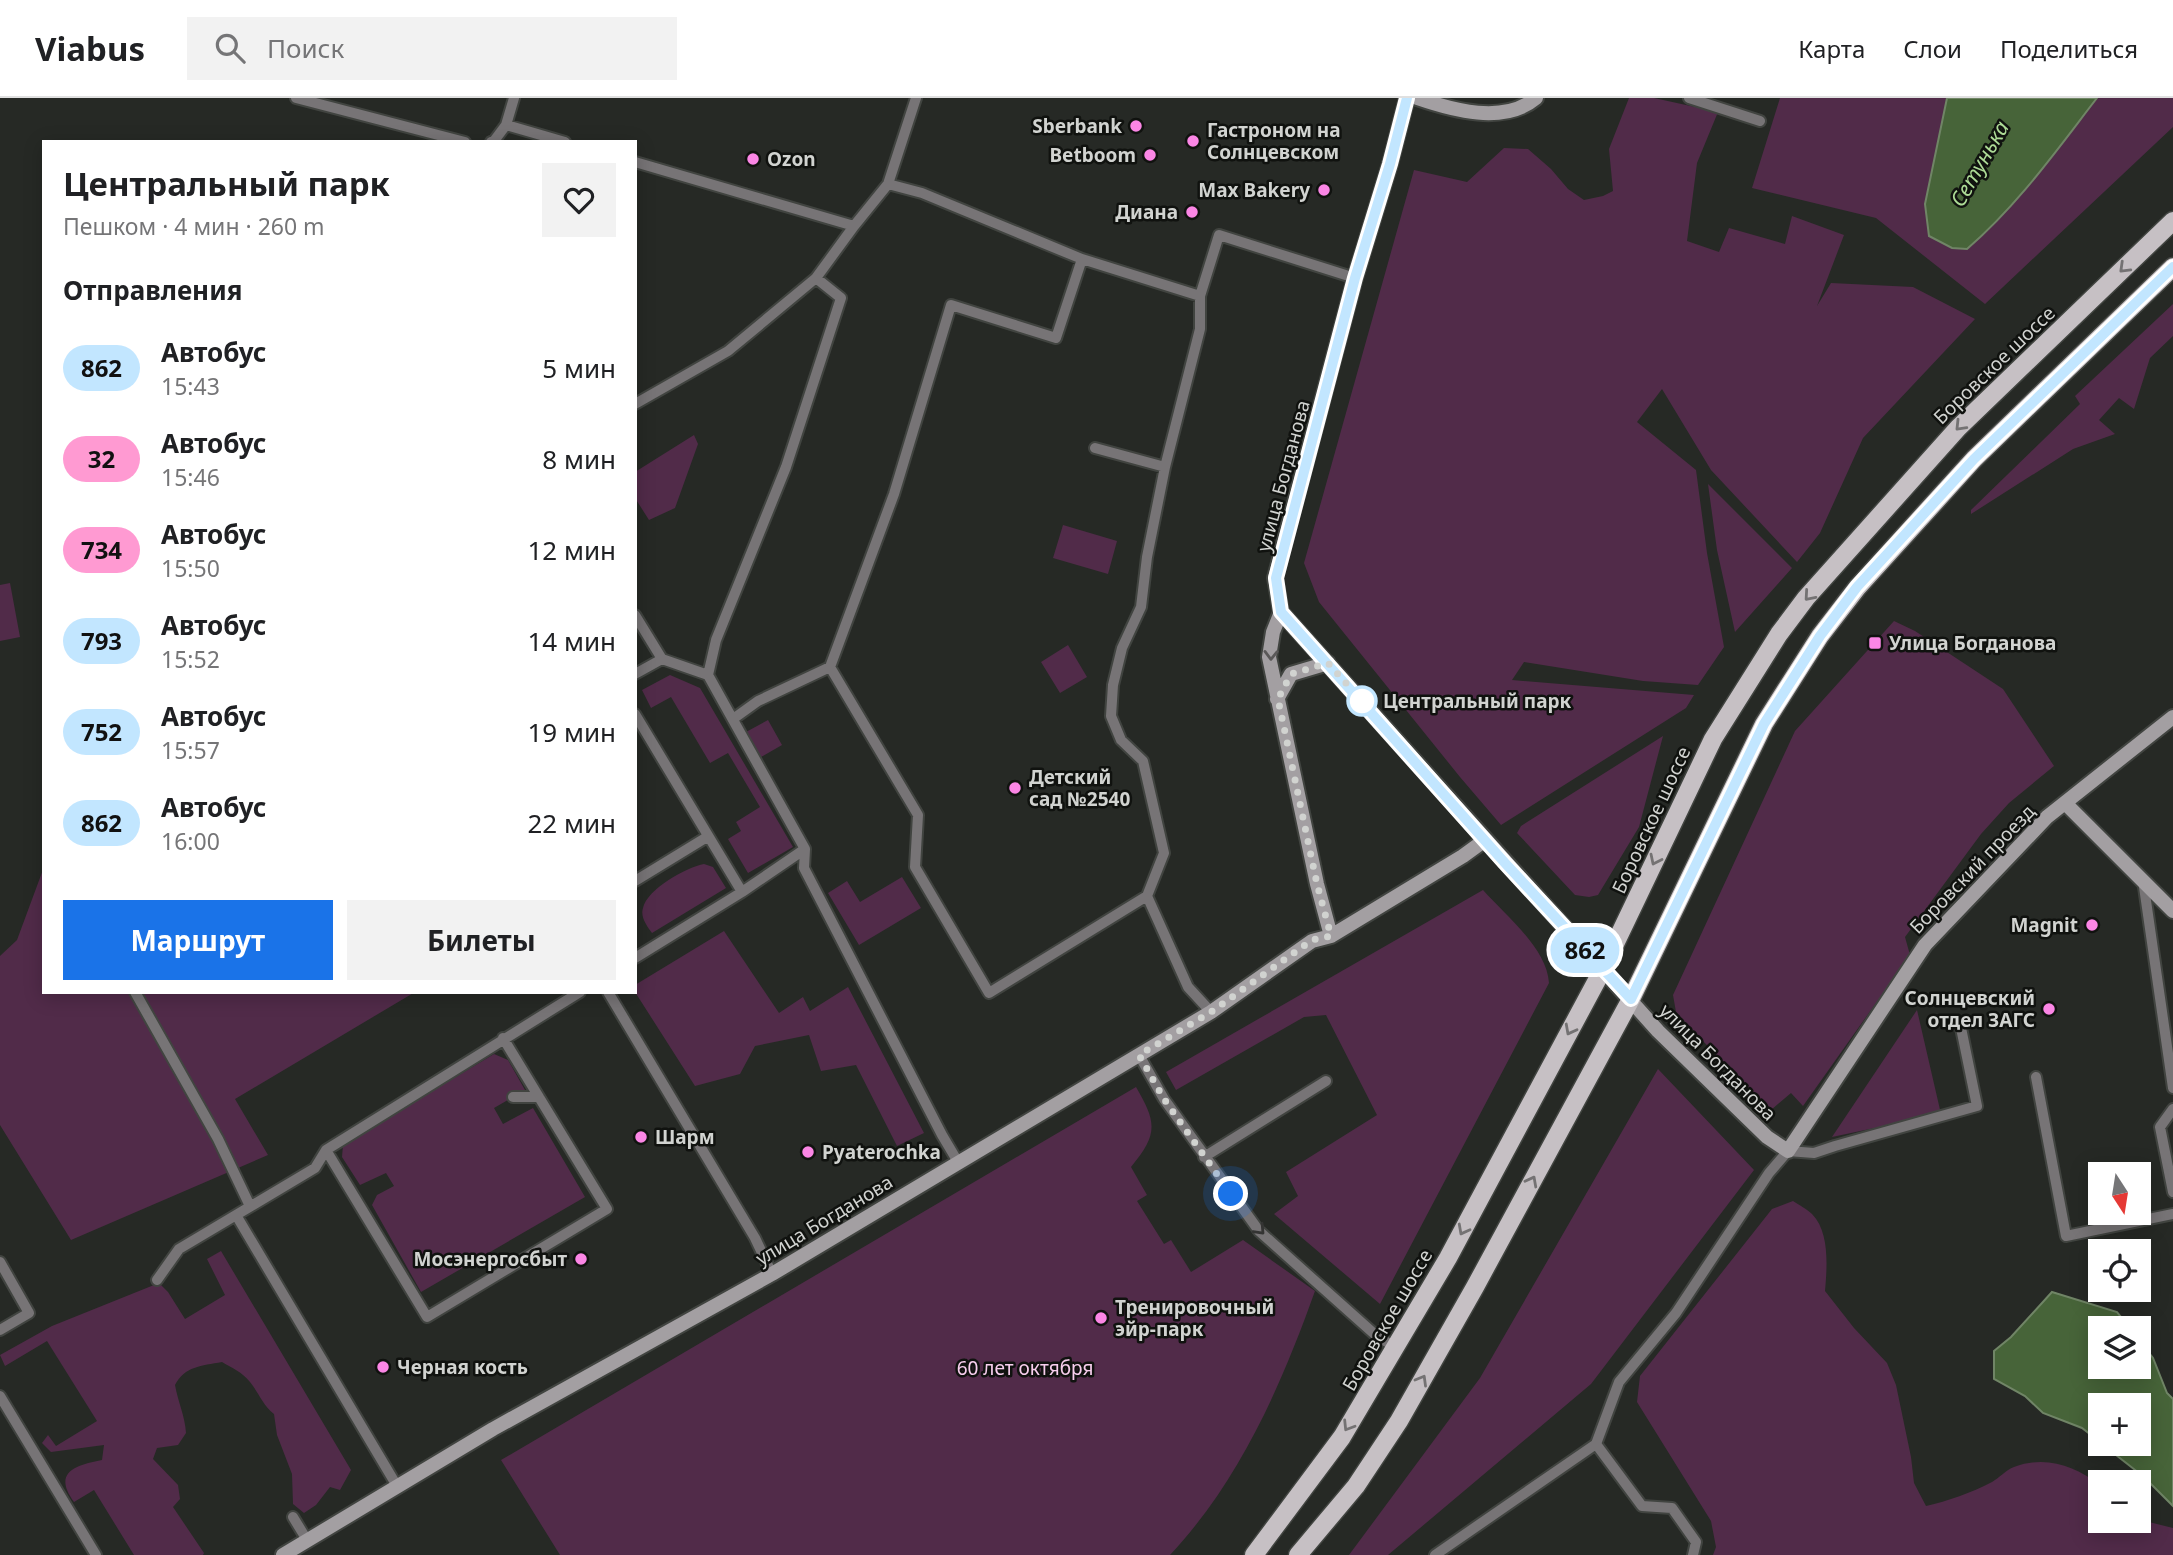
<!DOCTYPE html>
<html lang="ru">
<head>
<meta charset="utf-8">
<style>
  body { margin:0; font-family:"Noto Sans",sans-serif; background:#f2f2f2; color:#202124; height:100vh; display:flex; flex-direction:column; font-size:26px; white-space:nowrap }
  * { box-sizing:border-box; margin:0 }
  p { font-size:23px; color:#757577 }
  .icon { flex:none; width:38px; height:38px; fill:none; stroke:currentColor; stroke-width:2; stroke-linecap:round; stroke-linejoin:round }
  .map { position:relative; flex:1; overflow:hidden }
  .drawer { position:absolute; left:42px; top:42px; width:595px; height:854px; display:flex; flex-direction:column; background:#fff; border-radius:0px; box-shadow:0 4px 18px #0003 }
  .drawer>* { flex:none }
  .badge { padding:0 14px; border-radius:23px; font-size:24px; line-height:46px }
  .needle { width:46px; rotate:168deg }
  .buttons { position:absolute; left:2088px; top:1064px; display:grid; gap:14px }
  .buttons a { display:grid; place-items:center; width:63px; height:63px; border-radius:0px; background:#fff; box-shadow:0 4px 18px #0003; font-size:35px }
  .you { position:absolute; width:35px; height:35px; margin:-18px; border:5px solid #fff; border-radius:50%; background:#1a73e8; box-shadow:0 0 0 10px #1a73e833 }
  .map>.badge { position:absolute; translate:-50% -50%; box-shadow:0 0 0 4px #fff }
  h2 { padding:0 21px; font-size:26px; line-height:63px }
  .round { display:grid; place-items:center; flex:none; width:74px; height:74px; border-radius:0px; background:#f2f2f2 }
  .overview { display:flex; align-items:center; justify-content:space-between; height:119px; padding:0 21px }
  h1 { font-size:33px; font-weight:700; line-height:52px }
  .primary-button { display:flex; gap:14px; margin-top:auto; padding:14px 21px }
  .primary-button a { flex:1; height:80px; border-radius:0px; background:#1a73e8; color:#fff; font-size:28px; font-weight:700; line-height:80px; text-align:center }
  .primary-button a+a { background:#f2f2f2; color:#202124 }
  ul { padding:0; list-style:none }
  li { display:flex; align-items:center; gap:21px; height:91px; padding:0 21px }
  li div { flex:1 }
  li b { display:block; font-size:26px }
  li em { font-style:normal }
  li .badge { min-width:77px; font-weight:700; text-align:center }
  header { display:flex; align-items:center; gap:42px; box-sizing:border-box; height:98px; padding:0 35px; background:#fff; border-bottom:2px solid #e0e0e0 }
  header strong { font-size:33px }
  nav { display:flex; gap:38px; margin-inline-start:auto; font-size:24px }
  .search { width:490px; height:63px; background:#f2f2f2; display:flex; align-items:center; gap:18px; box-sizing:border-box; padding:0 24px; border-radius:0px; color:#757577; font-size:26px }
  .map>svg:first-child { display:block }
</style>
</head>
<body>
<header>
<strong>Viabus</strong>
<div class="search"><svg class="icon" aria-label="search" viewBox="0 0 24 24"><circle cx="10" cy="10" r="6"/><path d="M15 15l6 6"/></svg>Поиск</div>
<nav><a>Карта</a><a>Слои</a><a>Поделиться</a></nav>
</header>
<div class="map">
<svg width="2173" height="1457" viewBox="0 0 2173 1457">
  <rect width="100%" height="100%" fill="#262925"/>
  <!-- green -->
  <path fill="#512b49" d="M1629 0H1654L1718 14 1697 65 1687 143 1719 154 1729 130 1785 146 1792 118 1844 137 1817 208 1831 185 1913 189 1975 221 1863 340 1820 435 1797 464 1711 372 1662 291 1637 324 1696 372 1707 455 1724 549 1698 587 1643 583 1524 564 1512 582 1694 597 1686 610 1501 727 1460 679 1319 504 1304 465 1414 72 1467 84 1504 50 1528 51 1551 71 1568 91 1584 102 1603 98 1613 93 1609 51Z
    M1780 0H2173V29L1985 206 1876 120 1752 90Z
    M2173 206V238L2150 260 2134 311 2119 300 2099 322 2115 336 2073 351 1971 416V412L2080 306 2075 298Z
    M694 337 698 346 675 410 649 422 635 400V374Z
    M1708 386 1792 470 1735 534 1717 452Z
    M1063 427 1117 443 1108 476 1053 460Z
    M10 485 20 539 0 543V487Z
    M1894 523 1915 533 2003 591 2054 668 2009 705 1981 736 1905 839 1910 857 1803 1008 1791 995 1771 1012 1731 973 1676 914 1673 897 1795 633Z
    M1068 547 1087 579 1060 595 1041 564Z
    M670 577 700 590 793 749 748 775 728 741 741 733 736 724 760 709 728 655 710 665 671 599 651 610 642 592Z
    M768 622 782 647 761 659 746 634Z
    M1663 638 1639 729 1598 797 1589 799 1575 797 1517 735 1521 728Z
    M704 766 713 769 726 790 652 835C647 828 640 819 643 810 647 791 687 769 704 766Z
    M44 769V894H415L235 1001 268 1057 71 1142 0 1027V858L17 842Z
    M902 779 921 810 859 847 828 795 847 783 860 804Z
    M1483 792C1506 818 1547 850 1549 885L1380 1206 1274 1116 1298 1098 1286 1074 1377 1017 1326 917 1304 919 1176 992 1166 974Z
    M724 833 779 915 803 899 810 913 848 889 924 1035 897 1048 856 967 821 973 809 937 755 948 740 976 695 988 635 894V887Z
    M1917 912 1941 1016 1832 1039Z
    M494 956 508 962 525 992 494 1010 503 1026 533 1010 585 1099 421 1194 372 1107 377 1097 394 1088 386 1075 360 1087 342 1059 343 1047Z
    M1658 971 1754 1072 1591 1286 1388 1457H1349L1480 1280Z
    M1136 989C1157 1025 1158 1036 1131 1069L1147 1097 1137 1103 1164 1146 1171 1142 1191 1174 1243 1142 1315 1193C1281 1288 1240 1382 1170 1457H560L501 1362Z
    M1793 1103C1799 1107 1807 1111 1812 1116 1830 1134 1827 1170 1825 1193L1854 1230 1887 1265 1896 1287 1911 1359 1914 1385 1926 1408C1948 1403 1971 1395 1992 1384 1999 1380 2006 1372 2014 1369 2046 1357 2075 1368 2100 1387V1423H2138L2139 1416 2149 1424 2173 1430V1457H1713L1716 1449 1711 1423 1637 1304 1640 1278 1772 1111Z
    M221 1153 351 1372 340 1392 330 1389 316 1407 304 1415 293 1406 292 1376 277 1337 274 1316C262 1306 259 1295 250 1284 242 1274 232 1270 222 1264 201 1268 185 1268 175 1287 178 1304 185 1318 186 1335L178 1347 157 1350 153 1361 178 1387 180 1401 173 1409 204 1455 203 1457H134L94 1392 74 1404C52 1374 76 1367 102 1362L104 1347 51 1354 42 1345 48 1337 56 1348 97 1323 47 1243 5 1268 0 1257 52 1228 159 1185 168 1194 185 1221 225 1197 207 1161Z"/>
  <!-- water -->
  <path fill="#476439" stroke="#708566" stroke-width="2" d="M1947 0H2097C2056 53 2018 107 1967 151L1952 150 1929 138 1925 106Z
    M2052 1194 2117 1214 2130 1230H2100V1269H2138L2139 1242 2153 1260 2167 1295 2173 1301V1408L2144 1379 2102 1346H2138V1307H2100V1344L2082 1330 2043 1315 2025 1298 1994 1281V1253L2011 1239Z"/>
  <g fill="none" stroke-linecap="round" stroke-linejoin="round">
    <defs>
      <path id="lane" d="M296 0 465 44
        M1689 0 1760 23
        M506 27 565 44
        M491 44 494 43 506 27 514 0
        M635 64 854 128
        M1082 161 1200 198
        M635 306 728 253 816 180
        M1095 350 1165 369
        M635 517 662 561 708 577 805 751 804 770 942 1037 958 1064
        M830 569 894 396 951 207 1056 240 1082 161 922 95 888 86
        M635 576 662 561
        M708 577 716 542 786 369 841 200 816 180 854 128 888 86 916 0
        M635 616 742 794
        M733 621 758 603 830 569 918 717 915 769 989 895 1147 798 1164 755 1143 663 1121 642 1111 618 1113 587 1122 550 1141 509 1147 459 1165 369 1200 231V198L1219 137 1355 180
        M2143 782 2173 990
        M635 783 707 739
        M1147 798 1188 889 1211 914
        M635 860 742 794 805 751
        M135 894 218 1041 250 1108
        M608 894 755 1140 772 1176
        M1139 957 1164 1001 1259 1133 1380 1241 1396 1248
        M2036 979 2066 1138 2173 1116
        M513 999H539
        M2173 1011 2160 1029 2173 1094
        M326 1052 427 1219 607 1111 503 940
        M1204 1059 1326 983
        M236 1117 397 1388
        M0 1164 29 1215 0 1232
        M157 1182 179 1151 315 1070 326 1052 580 894
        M0 1298 96 1457
        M1596 1346 1642 1408 1672 1410 1696 1444 1693 1457
        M293 1419 307 1442
        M1435 1457 1596 1346 1619 1284 1676 1215 1769 1075 1788 1053 1814 1055 1835 1048 1977 1008 1960 925"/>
      <path id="secondary" d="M1407 0 1390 66 1355 180 1275 480 1281 514 1658 933 1767 1039 1788 1053 1925 847 2047 719 2173 619
        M1417 0C1452 12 1504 27 1536 0
        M1281 514 1273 534 1269 559 1317 786 1331 838
        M1277 601 1291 576 1328 565
        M2065 705 2173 813
        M283 1457 493 1331 772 1176 1211 914 1312 843 1331 838 1463 758 1485 742"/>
      <path id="primary" d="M1254 1457 1342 1339 1448 1160 1603 871 1713 641 1779 536 1806 500 1958 330 2173 123
        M1298 1457 1356 1388 1399 1323 1475 1189 1631 901 1764 626 1820 538 1857 490 1974 361 2173 169"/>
    </defs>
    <!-- lane casing -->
    <use href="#lane" stroke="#414440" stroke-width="14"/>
    <!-- secondary casing -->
    <use href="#secondary" stroke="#414440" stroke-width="18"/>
    <!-- primary casing -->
    <use href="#primary" stroke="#414440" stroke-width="21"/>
    <!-- lane -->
    <use href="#lane" stroke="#777476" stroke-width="10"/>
    <!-- secondary -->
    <use href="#secondary" stroke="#a39fa2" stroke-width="14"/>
    <!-- primary -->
    <use href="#primary" stroke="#c6c0c4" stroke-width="18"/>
  </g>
  <!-- one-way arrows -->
  <defs><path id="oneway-chevron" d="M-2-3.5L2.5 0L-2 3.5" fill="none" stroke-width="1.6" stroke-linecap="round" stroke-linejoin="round" transform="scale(1.75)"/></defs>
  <g stroke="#747273">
    <use href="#oneway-chevron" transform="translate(2124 170) rotate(136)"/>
    <use href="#oneway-chevron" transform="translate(1960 328) rotate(134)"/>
    <use href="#oneway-chevron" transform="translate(1809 498) rotate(131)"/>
    <use href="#oneway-chevron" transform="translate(1655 762) rotate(116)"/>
    <use href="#oneway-chevron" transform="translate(1570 932) rotate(118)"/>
    <use href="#oneway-chevron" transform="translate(1532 1083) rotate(-62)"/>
    <use href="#oneway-chevron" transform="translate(1463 1132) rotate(118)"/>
    <use href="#oneway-chevron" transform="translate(1422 1282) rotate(-60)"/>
    <use href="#oneway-chevron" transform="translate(1348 1328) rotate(122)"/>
  </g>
  <use stroke="#5a5858" href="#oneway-chevron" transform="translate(1271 557) rotate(91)"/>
  <use stroke="#343433" href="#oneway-chevron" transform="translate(1260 1132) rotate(47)"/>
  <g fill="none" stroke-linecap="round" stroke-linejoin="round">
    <defs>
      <path id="line" d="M1407 0 1390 66 1355 180 1276 480 1281 514 1505 765 1631 901 1764 626 1820 538 1857 489 1974 361 2173 169"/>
    </defs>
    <!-- line casing -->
    <use href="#line" stroke="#fff" stroke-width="16"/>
    <!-- line -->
    <use href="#line" stroke="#c2e6ff" stroke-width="10"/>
    <!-- walk -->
    <path stroke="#d1d3d0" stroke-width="7" stroke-dasharray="0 12.6" d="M1231 1096 1164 1001 1139 957 1211 914 1312 842 1331 838 1317 786 1278 601 1291 576 1328 565 1362 603"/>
  </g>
  <!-- markers -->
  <g fill="#fb86e5" stroke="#10120f" stroke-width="2.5">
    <circle cx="1136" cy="28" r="7"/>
    <circle cx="1193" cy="43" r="7"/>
    <circle cx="1150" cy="57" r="7"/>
    <circle cx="753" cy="61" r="7"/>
    <circle cx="1324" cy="92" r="7"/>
    <circle cx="1192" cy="114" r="7"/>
    <rect x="1868" y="538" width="14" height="14" rx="3.5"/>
    <circle cx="1015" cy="690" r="7"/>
    <circle cx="2092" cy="827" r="7"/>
    <circle cx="2049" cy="911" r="7"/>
    <circle cx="641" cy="1039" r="7"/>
    <circle cx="808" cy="1054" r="7"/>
    <circle cx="581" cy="1161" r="7"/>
    <circle cx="1101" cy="1220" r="7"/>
    <circle cx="383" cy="1269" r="7"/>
  </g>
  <circle fill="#fff" stroke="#c2e6ff" stroke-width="3.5" cx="1362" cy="603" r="14"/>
  <g text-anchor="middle" stroke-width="5" stroke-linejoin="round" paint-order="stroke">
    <!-- poi labels -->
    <g font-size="19" font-weight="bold" fill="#d1d3d0" stroke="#10120f" text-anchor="start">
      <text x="1122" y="35" text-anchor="end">Sberbank</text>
      <text x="1207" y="39">Гастроном на<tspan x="1207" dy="22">Солнцевском</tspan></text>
      <text x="1136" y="64" text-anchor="end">Betboom</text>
      <text x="767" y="68">Ozon</text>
      <text x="1310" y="99" text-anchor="end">Max Bakery</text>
      <text x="1178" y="121" text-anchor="end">Диана</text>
      <text x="1889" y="552">Улица Богданова</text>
      <text x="1029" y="686">Детский<tspan x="1029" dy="22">сад №2540</tspan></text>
      <text x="2078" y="834" text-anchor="end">Magnit</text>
      <text x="2035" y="907" text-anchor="end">Солнцевский<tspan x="2035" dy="22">отдел ЗАГС</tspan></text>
      <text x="655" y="1046">Шарм</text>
      <text x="822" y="1061">Pyaterochka</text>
      <text x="567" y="1168" text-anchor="end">Мосэнергосбыт</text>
      <text x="1115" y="1216">Тренировочный<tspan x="1115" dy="22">эйр-парк</tspan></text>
      <text x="397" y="1276">Черная кость</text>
    </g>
    <!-- street labels -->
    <g font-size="19" fill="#d1d3d0" stroke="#10120f">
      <text transform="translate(1994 267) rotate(-44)" y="7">Боровское шоссе</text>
      <text transform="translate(1283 378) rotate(-75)" y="7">улица Богданова</text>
      <text transform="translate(1651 722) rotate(-65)" y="7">Боровское шоссе</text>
      <text transform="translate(1972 771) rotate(-46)" y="7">Боровский проезд</text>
      <text transform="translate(1718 964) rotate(45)" y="7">улица Богданова</text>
      <text transform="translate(824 1122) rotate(-31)" y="7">улица Богданова</text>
      <text transform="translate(1387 1222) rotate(-60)" y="7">Боровское шоссе</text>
    </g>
    <!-- stop labels -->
    <g font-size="19" font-weight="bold" fill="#d1d3d0" stroke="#10120f" text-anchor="start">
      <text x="1383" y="610">Центральный парк</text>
    </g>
    <!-- park labels -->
    <g font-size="19" fill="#f8ceee" stroke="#10120f">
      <text x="1025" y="1277">60 лет октября</text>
    </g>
    <!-- water labels -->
    <g font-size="21" font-style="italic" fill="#addb96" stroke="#10120f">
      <text transform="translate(1980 66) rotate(-60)" y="7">Сетунька</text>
    </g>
  </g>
</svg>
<div class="buttons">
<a><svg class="needle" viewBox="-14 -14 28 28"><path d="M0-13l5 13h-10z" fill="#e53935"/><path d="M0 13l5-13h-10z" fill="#757577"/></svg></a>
<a><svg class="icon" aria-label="locate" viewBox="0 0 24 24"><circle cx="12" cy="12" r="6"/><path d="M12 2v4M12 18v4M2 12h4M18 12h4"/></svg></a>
<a><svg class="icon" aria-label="layers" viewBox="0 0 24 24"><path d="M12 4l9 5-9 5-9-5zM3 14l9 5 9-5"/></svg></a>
<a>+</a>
<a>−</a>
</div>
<div class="you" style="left:1231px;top:1096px"></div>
<b class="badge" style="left:1585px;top:852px;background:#c2e6ff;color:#111">862</b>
<section class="drawer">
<div class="overview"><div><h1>Центральный парк</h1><p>Пешком · 4 мин · 260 m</p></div><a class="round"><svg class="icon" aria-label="heart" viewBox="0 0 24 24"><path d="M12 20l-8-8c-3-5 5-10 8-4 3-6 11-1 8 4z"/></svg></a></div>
<h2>Отправления</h2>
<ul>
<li><span class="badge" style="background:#c2e6ff;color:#111">862</span><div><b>Автобус</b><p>15:43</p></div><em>5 мин</em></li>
<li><span class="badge" style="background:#ff9ad2;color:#111">32</span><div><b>Автобус</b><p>15:46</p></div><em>8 мин</em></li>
<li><span class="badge" style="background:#ff9ad2;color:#111">734</span><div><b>Автобус</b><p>15:50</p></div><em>12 мин</em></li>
<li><span class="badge" style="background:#c2e6ff;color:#111">793</span><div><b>Автобус</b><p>15:52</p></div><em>14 мин</em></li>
<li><span class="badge" style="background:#c2e6ff;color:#111">752</span><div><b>Автобус</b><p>15:57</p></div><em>19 мин</em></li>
<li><span class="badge" style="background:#c2e6ff;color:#111">862</span><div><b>Автобус</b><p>16:00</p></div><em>22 мин</em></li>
</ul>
<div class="primary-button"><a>Маршрут</a><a>Билеты</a></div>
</section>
</div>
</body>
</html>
